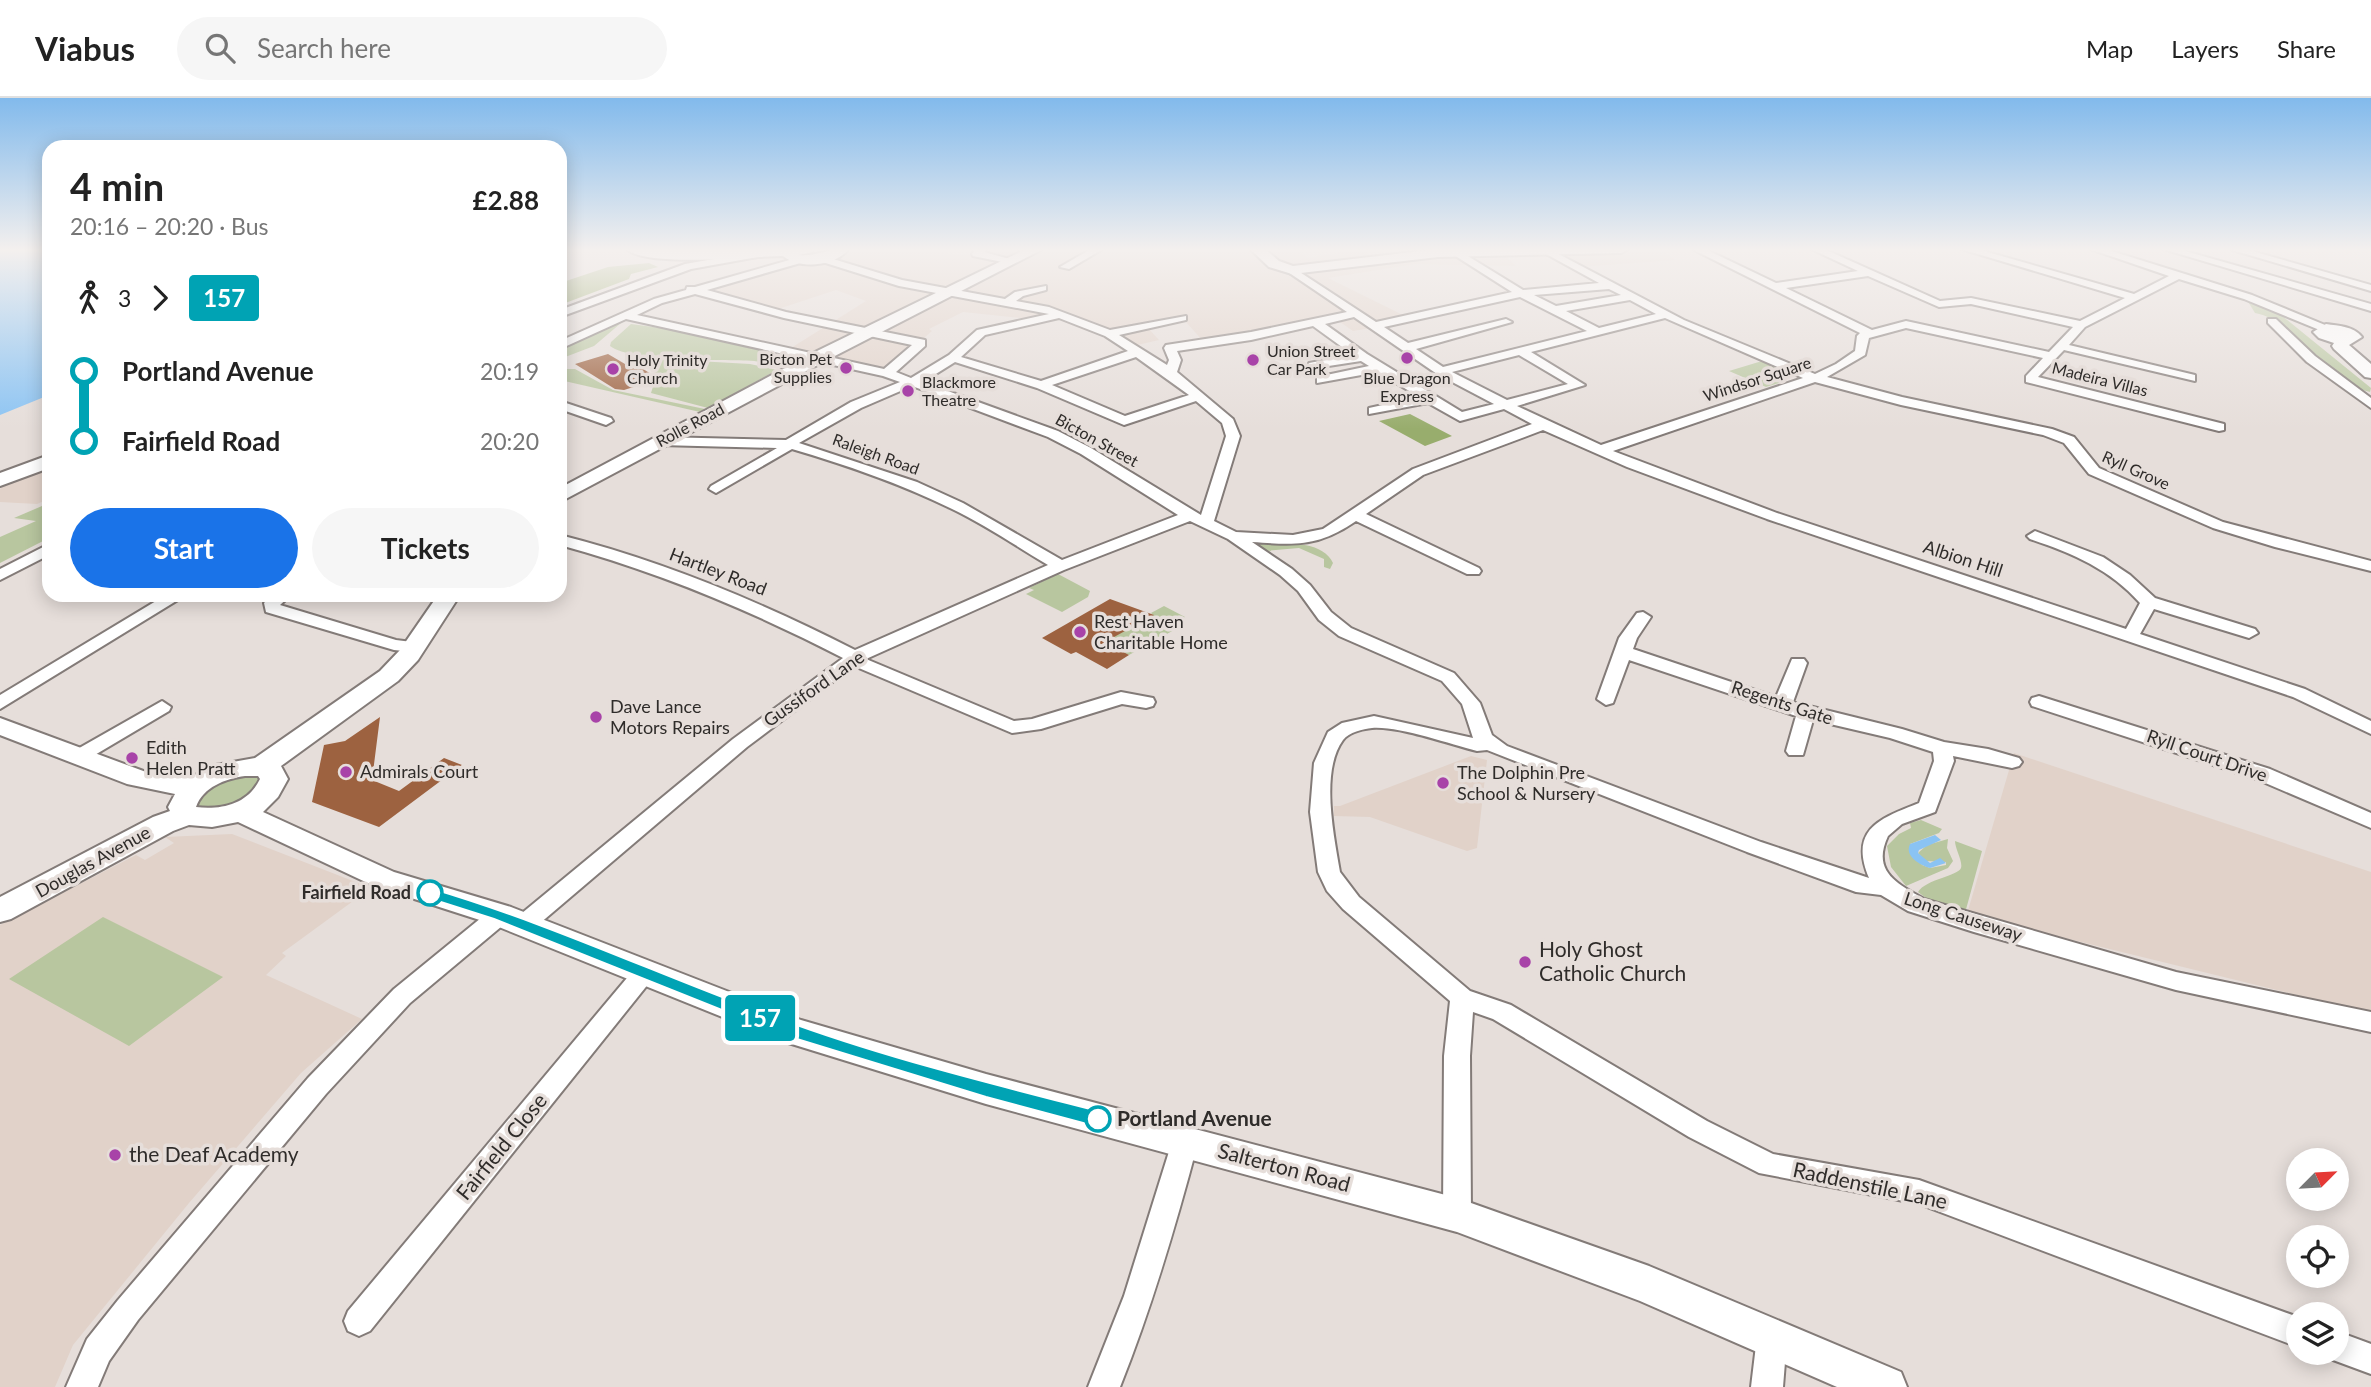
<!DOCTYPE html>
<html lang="en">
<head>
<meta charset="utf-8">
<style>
  body { margin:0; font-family:Lato,sans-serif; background:#f6f6f6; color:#222; height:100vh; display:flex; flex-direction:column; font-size:26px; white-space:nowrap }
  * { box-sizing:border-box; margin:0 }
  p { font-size:23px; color:#767676 }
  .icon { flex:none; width:38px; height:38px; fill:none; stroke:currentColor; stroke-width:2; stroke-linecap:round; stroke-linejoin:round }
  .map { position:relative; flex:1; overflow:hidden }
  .drawer { position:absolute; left:42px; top:42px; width:525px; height:462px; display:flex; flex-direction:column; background:#fff; border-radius:21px; box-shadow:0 4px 18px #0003 }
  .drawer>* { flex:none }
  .badge { padding:0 14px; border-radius:5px; font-size:24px; line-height:46px }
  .needle { width:46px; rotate:66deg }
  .fabs { position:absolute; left:2286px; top:1050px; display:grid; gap:14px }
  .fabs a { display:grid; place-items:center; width:63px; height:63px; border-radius:50%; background:#fff; box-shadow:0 4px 18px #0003; font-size:35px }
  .map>.badge { position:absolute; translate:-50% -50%; box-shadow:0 0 0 4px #fff }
  .legs { display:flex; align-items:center; gap:10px; height:77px; padding:0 28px; font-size:23px }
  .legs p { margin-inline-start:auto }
  .overview { display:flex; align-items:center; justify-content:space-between; height:119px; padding:0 28px }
  h1 { font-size:38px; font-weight:700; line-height:52px }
  .button { display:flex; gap:14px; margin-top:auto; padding:14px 28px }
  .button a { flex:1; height:80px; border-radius:42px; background:#1a73e8; color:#fff; font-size:28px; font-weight:700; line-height:80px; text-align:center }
  .button a+a { background:#f6f6f6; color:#222 }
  ul { padding:0 28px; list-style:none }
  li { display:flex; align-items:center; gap:24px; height:70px; font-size:26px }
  li i { display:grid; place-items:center; width:10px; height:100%; margin:0 9px; background:currentColor }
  li i::after { content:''; width:18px; height:18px; margin:-9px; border:5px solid; border-radius:50%; background:#fff }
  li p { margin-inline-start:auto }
  li:first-child i { background:linear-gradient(#0000 50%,currentColor 0) }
  li:last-child i { background:linear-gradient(currentColor 50%,#0000 0) }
  header { display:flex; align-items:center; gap:42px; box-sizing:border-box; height:98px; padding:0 35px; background:#fff; border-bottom:2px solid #e0e0e0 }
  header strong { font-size:33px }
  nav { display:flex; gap:38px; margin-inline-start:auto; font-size:24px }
  .search { width:490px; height:63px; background:#f6f6f6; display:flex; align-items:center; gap:18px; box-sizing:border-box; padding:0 24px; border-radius:38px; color:#767676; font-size:26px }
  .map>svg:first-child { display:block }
</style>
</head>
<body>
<header>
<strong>Viabus</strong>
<div class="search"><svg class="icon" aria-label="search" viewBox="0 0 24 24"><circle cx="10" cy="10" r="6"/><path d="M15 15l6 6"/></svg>Search here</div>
<nav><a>Map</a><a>Layers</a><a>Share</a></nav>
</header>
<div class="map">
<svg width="2371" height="1289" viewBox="0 0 2371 1289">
  <rect width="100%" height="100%" fill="#e6deda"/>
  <!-- built -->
  <path fill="#e1d2c9" d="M848 151H906L975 158 987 151H1034L946 194 902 184 838 162Z
    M1042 151H1252L1266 164 1284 171 1371 230 1353 233 1333 219 1204 244 1184 222 1148 230 1159 242 1133 248 1043 208 952 195Z
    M1263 151H1296L1308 160 1360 151 1371 159 1412 155 1408 151 1538 152 1501 153 1516 168 1415 166 1328 180 1411 221 1378 229 1300 173 1280 166Z
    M1660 151 1675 162 1579 169 1554 156Z
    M810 163H826L941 196 820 256 791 250 866 203 836 192 775 212 702 191Z
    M947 199 1055 215 1039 222 963 214 929 231 932 233 888 271 828 259Z
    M49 370V401L37 406 0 404V391L3 388Z
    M2014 655 2371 774V915L1967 816Z
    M1471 658 1487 662 1477 750 1467 753 1370 719 1334 718V708H1340Z
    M232 736 371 790 282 855 286 858 266 877 362 921 301 975 189 1105 73 1247 55 1289H0V827L136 757 145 762 174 745 165 739Z"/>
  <!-- green -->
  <path fill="#b8c69f" d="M2247 202 2281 217 2371 290 2370 294C2323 284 2294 221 2255 215Z
    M615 225H621L594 248 560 261V249Z
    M631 226 668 231 799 258 801 262C796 264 791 267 786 268 776 269 764 264 754 263 722 261 633 265 610 248L611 244Z
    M644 260 750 266 777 272 708 310 651 295 657 276 640 263Z
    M1762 263 1775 269 1779 285 1766 289 1729 273Z
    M560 271H575L613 292 705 311 700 314 560 282Z
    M49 405V440L0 465V439L36 423 14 420Z
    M1260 444C1281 446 1322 441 1333 465L1330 471 1324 469V461L1299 450 1265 453 1253 446Z
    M1058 476 1090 493 1088 499 1062 514 1026 496 1034 492 1029 490Z
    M1164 508 1185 519 1176 524 1183 527 1129 557 1099 540 1153 517 1151 515Z
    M257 677 263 682 237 709 200 711 197 708V700L228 678Z
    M1921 722 1942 731 1939 735 1910 746 1922 767 1930 770 1946 767V764L1925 763 1918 755 1927 747 1948 741 1947 750 1953 763 1948 770 1906 788 1891 769 1887 748 1899 736 1911 730 1910 725Z
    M1955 743 1982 753 1965 815 1926 800 1918 794C1926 781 1958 778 1961 770 1963 763 1955 751 1955 743Z
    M103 819 223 879 129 948 9 881Z"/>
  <!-- forest -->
  <path fill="#98ad6d" d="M649 165 658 169 631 176 629 181 560 207V185L608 169Z
    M1410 316 1452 338 1425 348 1379 323Z"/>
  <!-- water -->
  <path fill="#8ac3f3" d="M0 151H49V297L0 317Z
    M1935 737 1941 742 1919 752 1918 755 1930 765 1940 760 1946 765 1930 770C1920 767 1904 758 1910 746Z"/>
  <!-- building -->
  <path fill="#9d6240" d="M608 256 625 266 632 264 659 281 624 292 615 291 575 266Z
    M1110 501 1154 517 1105 544 1129 557 1107 571 1076 554 1071 556 1042 540Z
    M380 619 372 682 399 693 444 660 462 667 379 729 312 704 324 647 345 643Z"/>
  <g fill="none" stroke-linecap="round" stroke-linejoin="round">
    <defs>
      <path id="street" d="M976 151H986L984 154 1017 163 1012 166 973 158 972 156Z
        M1091 151H1103L1069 171 1060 169Z
        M1537 151H1549L1684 222 1815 276 1836 266 1855 253 1857 238 1860 235 1692 151H1705L1776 185 1858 173 1811 151H1824L1940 203 1971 200 2080 223 2125 200 1961 151H1977L2134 196 2169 178 2090 151H2105L2252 197 2330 229V233H2322L2244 201 2179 181 2085 229 2069 247 2195 277V283L2064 252 2038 279 2224 326V332L2219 333 2026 284V278L2043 260 1906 230 1869 240 1865 257 1827 279 1902 299 2052 331 2074 339 2099 370 2223 424 2371 463V473L2275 449 2213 430 2089 376 2064 345 2043 337 1901 307 1815 284 1613 353 1777 415 2126 531 2140 505C2110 471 2072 455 2030 441L2027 438 2035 433 2103 459 2130 477 2155 500 2255 531 2258 535 2249 540 2154 511 2140 536 2305 591 2371 623V636L2293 599 1767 421 1627 369 1543 332 1423 377 1366 416 1479 470 1481 473 1479 476H1467L1356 423C1318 449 1297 447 1252 444L1292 471 1310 487 1331 514 1351 530 1454 575 1480 605 1492 637 1507 648 1761 744 1869 780C1848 730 1882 720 1919 705L1934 663 1933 654 1890 640 1813 622 1803 657H1789L1786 653 1796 618 1629 562 1613 605 1606 607 1597 601 1619 540 1637 515 1643 514 1651 519 1637 540 1633 551 1776 599 1792 561H1804L1807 565 1793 604 1902 631 1944 644 1988 651 2019 660 2022 664 2019 668 2012 670 1953 658 1954 663 1935 714 1902 726 1888 738C1871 774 1898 786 1924 801L2176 874 2371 914V934L2176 892 1974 834 1908 813 1881 797 1856 794 1747 754 1487 652 1477 653C1449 646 1399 628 1372 630 1363 631 1349 634 1343 642 1320 673 1334 739 1340 774L1359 799 1470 893 1511 907 1707 1023 1773 1056 1919 1082 2298 1219V1249L1919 1106 1759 1075 1689 1039 1493 921 1473 914 1470 958 1471 1117 1467 1126 1457 1130 1447 1126 1443 1117 1444 958 1450 903 1343 811 1327 793 1318 774 1310 714 1314 665 1328 634 1342 625 1374 618 1473 640 1462 606 1442 583 1339 538 1319 522 1298 493 1280 477 1228 441 1190 423 1064 472 866 561 1014 623 1032 621 1121 594 1153 600 1155 604 1153 608 1146 610 1122 606 1041 631 1012 635 854 568 747 649 532 832 524 834 516 832 513 826 516 820 733 641 843 560C752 513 659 474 560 447V437C663 463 761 504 855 552L1048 467C1016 448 984 426 950 410 899 385 846 367 792 351L716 395 709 391 711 388 777 350 660 347 653 343 660 339 786 342 851 304 900 284 883 278 626 221 560 251V243L654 201 686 192 687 189H695L800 159 804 160V164L707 192 786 214 925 242V248L896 274 911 280 949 257 977 232 1049 216 899 188 816 162 815 160 820 157 902 182 1005 201 1015 194 1046 188V192L1023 198 1016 203 1049 209 1110 232 1186 218V222L1119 237 1167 267 1169 262 1164 250 1166 247 1251 234 1347 214 1288 174V170L1292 169 1376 224 1512 194 1454 157 1453 155 1458 152 1523 192 1599 185ZM1868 178 1939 209 1971 206 2073 229 2049 254 1906 223 1872 232 1786 190ZM1609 191 1621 197 1556 208 1534 197ZM695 196 784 220 912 247 884 271 637 217 662 205ZM1520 199 1587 233 1443 269 1416 251 1512 224 1506 221 1408 245 1384 229ZM1630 202 1656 216 1599 230 1566 213ZM1354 219 1437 276 1494 306 1462 314 1367 256 1325 226ZM1059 220 1105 238 1128 253 1041 283 961 259 985 237ZM1665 220 1803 280 1601 347 1517 308 1585 287 1531 254ZM1313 228 1353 257 1309 265V271L1361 263 1369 268 1317 279V285L1378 274 1419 299 1369 310V316L1428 305 1460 323 1504 311 1532 326 1413 371 1323 431 1293 437 1236 434 1214 423 1240 338 1233 321 1177 274 1181 262 1177 253 1251 242ZM1519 257 1568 286 1507 302 1452 274ZM1136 259 1189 297 1125 318 1052 287ZM955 264 1037 290 1124 327 1196 303 1222 325 1226 338 1201 417 1091 350 1058 333 923 284ZM912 288 1048 339 1081 356 1178 417 1062 462 963 405 917 384 799 345 861 310Z
        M2163 151H2178L2371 206V213Z
        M2229 151H2245L2371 187V193Z
        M759 153 763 154V158L691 171 560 219V212L685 166Z
        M2268 221H2276L2315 258 2371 300V310L2307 264 2268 225Z
        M560 303 611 320 613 323 606 327 560 311Z
        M49 446V457L0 482V471Z
        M166 497H186L0 611V597Z
        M272 497H291L280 507 396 542 420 545 423 549 414 554 394 552 266 514 264 505Z
        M2039 598 2270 671 2371 715V730L2256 681 2032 608 2030 604 2032 600Z
        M162 603 171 609 169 613 88 661H74L71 657 74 653Z
        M500 809 508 811 511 817 508 823 410 905 326 996 138 1222 109 1263 98 1289H66L87 1241 118 1202 308 980 394 891 492 811Z
        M645 865 653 868 657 874 653 880 370 1233 359 1238 348 1233 344 1223 348 1213 637 868Z
        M1185 1032 1194 1036 1198 1044C1176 1127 1152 1209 1120 1289H1088L1124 1198 1172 1044 1176 1036Z
        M1772 1224 1783 1228 1787 1239 1783 1289H1751L1757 1239 1761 1228Z
        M2336 1233 2371 1246V1276L2325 1259 2324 1255H2336Z"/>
      <path id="secondary" d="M626 151H814L812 154 799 157C816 159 835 148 847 153 832 169 799 171 783 158 751 158 648 170 626 151Z
        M1026 151H1043L827 262 560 404V390L815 254Z
        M1250 151H1265L1279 163 1293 168 1438 151H1628L1621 155 1438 159 1292 176 1269 169Z
        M2326 226C2339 228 2353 228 2362 239L2349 247 2371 266V280L2365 279 2334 251 2332 248 2334 245 2319 240 2313 234Z
        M49 357V370L0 388V375Z
        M438 497H460L418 562 398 583 281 668 288 681 278 699 263 714 394 774 511 809 801 922 986 976 1457 1100 1649 1168 1901 1274 1907 1289H1837L1640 1203 1457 1134 986 1006 782 943 489 825 374 788 238 724 212 729 189 727 173 733 11 821 0 824V799L153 719 170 713 168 709 175 696 127 686 0 637V620L146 674 190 679 216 667 255 660 380 573 400 552ZM245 678H258L260 681C248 706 222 712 196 709 203 689 225 681 245 678Z"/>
    </defs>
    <!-- street casing -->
    <use href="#street" stroke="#837b78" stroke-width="4"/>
    <!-- secondary casing -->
    <use href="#secondary" stroke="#837b78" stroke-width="4"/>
    <!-- street -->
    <use href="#street" fill="#fff" fill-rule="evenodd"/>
    <!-- secondary -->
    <use href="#secondary" fill="#fff" fill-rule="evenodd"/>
  </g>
  <!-- sky -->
  <linearGradient id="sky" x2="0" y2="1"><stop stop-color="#82baec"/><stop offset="0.46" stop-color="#f4f0ee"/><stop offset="1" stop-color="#f4f0ee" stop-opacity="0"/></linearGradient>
  <rect width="2371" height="331" fill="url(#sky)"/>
  <!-- line-1 -->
  <path fill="#00a3b4" stroke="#fff" stroke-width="2" d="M430 790C556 827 674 884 797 927 895 962 997 987 1098 1013L1104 1015 1107 1021 1104 1026 1098 1029 986 999 787 938 494 821 425 799 423 795Z"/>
  <!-- markers -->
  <g fill="#a843a8" stroke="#e6deda" stroke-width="2.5">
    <circle cx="1407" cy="260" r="7"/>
    <circle cx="1253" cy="262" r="7"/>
    <circle cx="846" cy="270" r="7"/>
    <circle cx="613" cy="271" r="7"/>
    <circle cx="908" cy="293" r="7"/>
    <circle cx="1080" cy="534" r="7"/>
    <circle cx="596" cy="619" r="7"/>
    <circle cx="132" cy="660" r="7"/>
    <circle cx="346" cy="674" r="7"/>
    <circle cx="1443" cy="685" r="7"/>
    <circle cx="1525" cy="864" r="7"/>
    <circle cx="115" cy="1057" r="7"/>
  </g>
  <g fill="#fff" stroke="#00a3b4" stroke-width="3.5">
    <circle cx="430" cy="795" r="12"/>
    <circle cx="1098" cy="1021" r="12"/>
  </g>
  <g text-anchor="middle" stroke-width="7" stroke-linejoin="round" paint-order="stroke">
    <!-- far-poi labels -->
    <g font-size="16" fill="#2f2c2a" stroke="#e6deda" text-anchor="start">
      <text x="1267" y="259">Union Street<tspan x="1267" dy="18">Car Park</tspan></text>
      <text x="832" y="267" text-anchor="end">Bicton Pet<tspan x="832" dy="18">Supplies</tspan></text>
      <text x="627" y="268">Holy Trinity<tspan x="627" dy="18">Church</tspan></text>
      <text x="1407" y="286" text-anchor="middle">Blue Dragon<tspan x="1407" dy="18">Express</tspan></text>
      <text x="922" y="290">Blackmore<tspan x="922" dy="18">Theatre</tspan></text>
    </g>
    <!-- far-street labels -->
    <g font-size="16" fill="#2f2c2a" stroke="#e6deda">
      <text transform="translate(1757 281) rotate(-18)" y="6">Windsor Square</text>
      <text transform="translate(2100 281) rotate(14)" y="6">Madeira Villas</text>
      <text transform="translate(690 327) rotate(-28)" y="6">Rolle Road</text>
      <text transform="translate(1097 342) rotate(29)" y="6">Bicton Street</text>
      <text transform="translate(876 356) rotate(20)" y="6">Raleigh Road</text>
      <text transform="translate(2136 372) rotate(24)" y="6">Ryll Grove</text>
    </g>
    <!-- street labels -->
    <g font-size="18" fill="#2f2c2a" stroke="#e6deda">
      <text transform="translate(1963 461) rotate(18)" y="6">Albion Hill</text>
      <text transform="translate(718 474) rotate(21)" y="6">Hartley Road</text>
      <text transform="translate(814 591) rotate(-35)" y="6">Gussiford Lane</text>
      <text transform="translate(1782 605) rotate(18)" y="6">Regents Gate</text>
      <text transform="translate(2207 658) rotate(19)" y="6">Ryll Court Drive</text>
      <text transform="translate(93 764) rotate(-29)" y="6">Douglas Avenue</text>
      <text transform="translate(1963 819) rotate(18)" y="6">Long Causeway</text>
    </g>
    <!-- poi labels -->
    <g font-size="18" fill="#2f2c2a" stroke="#e6deda" text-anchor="start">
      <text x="1094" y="530">Rest Haven<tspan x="1094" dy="21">Charitable Home</tspan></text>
      <text x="610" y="615">Dave Lance<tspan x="610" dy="21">Motors Repairs</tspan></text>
      <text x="146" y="656">Edith<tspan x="146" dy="21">Helen Pratt</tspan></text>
      <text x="360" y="680">Admirals Court</text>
      <text x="1457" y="681">The Dolphin Pre<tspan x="1457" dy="21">School &amp; Nursery</tspan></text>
    </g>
    <!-- stop labels -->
    <g font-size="18" font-weight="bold" fill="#2f2c2a" stroke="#e6deda" text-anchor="end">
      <text x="411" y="801">Fairfield Road</text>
    </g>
    <!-- near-poi labels -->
    <g font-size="21" fill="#2f2c2a" stroke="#e6deda" text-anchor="start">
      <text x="1539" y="859">Holy Ghost<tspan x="1539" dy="24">Catholic Church</tspan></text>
      <text x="129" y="1064">the Deaf Academy</text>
    </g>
    <!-- near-stop labels -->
    <g font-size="21" font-weight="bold" fill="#2f2c2a" stroke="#e6deda" text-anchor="start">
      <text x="1117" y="1028">Portland Avenue</text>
    </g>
    <!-- near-street labels -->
    <g font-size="21" fill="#2f2c2a" stroke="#e6deda">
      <text transform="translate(502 1049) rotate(-51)" y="7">Fairfield Close</text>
      <text transform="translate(1284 1070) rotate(15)" y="7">Salterton Road</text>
      <text transform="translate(1870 1088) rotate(12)" y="7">Raddenstile Lane</text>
    </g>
  </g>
</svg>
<div class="fabs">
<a><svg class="needle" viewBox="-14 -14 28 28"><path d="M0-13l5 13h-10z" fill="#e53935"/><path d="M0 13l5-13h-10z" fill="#767676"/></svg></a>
<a><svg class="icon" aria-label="locate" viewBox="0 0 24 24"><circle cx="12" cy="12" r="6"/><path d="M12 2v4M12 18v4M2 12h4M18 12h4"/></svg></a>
<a><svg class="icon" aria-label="layers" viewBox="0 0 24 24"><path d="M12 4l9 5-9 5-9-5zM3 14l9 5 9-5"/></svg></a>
</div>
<b class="badge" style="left:760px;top:920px;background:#00a3b4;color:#fff">157</b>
<section class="drawer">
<div class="overview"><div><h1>4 min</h1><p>20:16 – 20:20 · Bus</p></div><b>£2.88</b></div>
<div class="legs"><svg class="icon" aria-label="walk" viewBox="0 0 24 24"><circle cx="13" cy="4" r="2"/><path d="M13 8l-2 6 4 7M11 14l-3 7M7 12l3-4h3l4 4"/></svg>3<svg class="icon" aria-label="forward" viewBox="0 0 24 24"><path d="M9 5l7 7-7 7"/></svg><b class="badge" style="background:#00a3b4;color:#fff">157</b></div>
<ul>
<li><i style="color:#00a3b4"></i><b>Portland Avenue</b><p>20:19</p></li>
<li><i style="color:#00a3b4"></i><b>Fairfield Road</b><p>20:20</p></li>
</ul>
<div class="button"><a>Start</a><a>Tickets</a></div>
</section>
</div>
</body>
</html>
